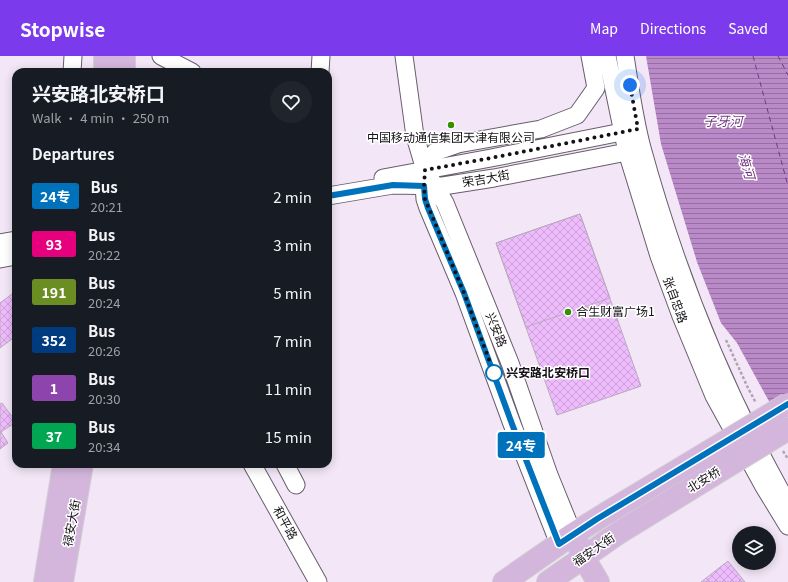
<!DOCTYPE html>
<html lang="en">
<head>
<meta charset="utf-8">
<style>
  body { margin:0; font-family:Georgia,"Noto Sans SC",serif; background:#20242c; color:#f1f3f6; height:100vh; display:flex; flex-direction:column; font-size:15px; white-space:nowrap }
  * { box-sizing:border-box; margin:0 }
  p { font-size:13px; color:#9ea1a6 }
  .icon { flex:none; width:22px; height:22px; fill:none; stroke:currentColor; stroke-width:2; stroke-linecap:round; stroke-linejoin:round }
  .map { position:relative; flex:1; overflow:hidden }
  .drawer { position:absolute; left:12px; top:12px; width:320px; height:400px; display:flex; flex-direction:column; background:#171b24; border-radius:12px; box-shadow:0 2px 10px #0003 }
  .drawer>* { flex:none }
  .badge { padding:0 8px; border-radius:3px; font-size:14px; line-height:26px }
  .buttons { position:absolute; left:732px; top:470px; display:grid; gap:8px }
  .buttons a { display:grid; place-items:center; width:44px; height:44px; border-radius:50%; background:#171b24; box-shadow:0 2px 10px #0003; font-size:20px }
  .you { position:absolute; width:20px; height:20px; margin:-10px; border:3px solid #fff; border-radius:50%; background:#1a73e8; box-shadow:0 0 0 6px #1a73e833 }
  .map>.badge { position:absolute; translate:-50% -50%; box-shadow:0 0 0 2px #fff }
  h2 { padding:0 20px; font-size:15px; line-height:36px }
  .round { display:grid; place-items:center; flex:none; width:42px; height:42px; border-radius:21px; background:#20242c }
  .headline { display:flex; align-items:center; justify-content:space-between; height:68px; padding:0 20px }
  h1 { font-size:19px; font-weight:700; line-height:30px }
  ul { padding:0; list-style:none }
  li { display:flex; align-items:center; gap:12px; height:48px; padding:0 20px }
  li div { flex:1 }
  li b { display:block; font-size:15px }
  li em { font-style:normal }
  li .badge { min-width:44px; font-weight:700; text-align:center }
  header { display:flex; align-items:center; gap:24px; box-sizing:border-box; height:56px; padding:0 20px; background:#7c3aed; color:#fff }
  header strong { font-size:19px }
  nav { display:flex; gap:22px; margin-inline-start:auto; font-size:14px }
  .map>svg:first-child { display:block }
</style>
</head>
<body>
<header>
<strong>Stopwise</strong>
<nav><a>Map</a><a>Directions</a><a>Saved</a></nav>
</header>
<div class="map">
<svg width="788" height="526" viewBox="0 0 788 526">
  <defs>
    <pattern id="water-rules" width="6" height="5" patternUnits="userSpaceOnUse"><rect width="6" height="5" fill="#ba8ac8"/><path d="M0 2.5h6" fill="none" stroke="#966fa1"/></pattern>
    <pattern id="building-cross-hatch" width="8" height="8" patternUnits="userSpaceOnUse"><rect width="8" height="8" fill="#eebcfd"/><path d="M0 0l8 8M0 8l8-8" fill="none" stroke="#cba1d8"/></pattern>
  </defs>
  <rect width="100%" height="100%" fill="#f3e7f7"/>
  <!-- water -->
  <path fill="url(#water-rules)" d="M646 0H788V380L737 287 721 267 697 206 661 88Z"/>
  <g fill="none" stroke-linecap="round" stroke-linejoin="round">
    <!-- ferry -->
    <path stroke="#723783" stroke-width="1" stroke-dasharray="5 4" stroke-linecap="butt" d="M753 0 788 130
      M778 0 788 19"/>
  </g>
  <!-- building -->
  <path fill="url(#building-cross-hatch)" stroke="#b8acbc" d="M580 158 641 330 557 359 496 187Z
    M580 158 610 242 526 271 496 187Z
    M16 235V280L0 292V247Z
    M2 347 16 366 1 376 8 387 0 393V348Z
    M728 505 745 526H701Z"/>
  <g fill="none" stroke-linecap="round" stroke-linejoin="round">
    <defs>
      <path id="minor" d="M161 0 192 16
        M404 0 415 80 425 114 445 147 510 307 549 419 573 478
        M607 0 627 96 659 200 681 260 714 340 763 429 788 470
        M625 0C630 31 634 62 642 92 676 216 724 336 788 448
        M72 16 73 0
        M320 16 321 0
        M383 122 491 102 632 74
        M328 140 393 129 443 130 494 122 637 94
        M0 187 16 184
        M0 203 16 200
        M252 408 318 526
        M285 408 296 429
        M559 488 512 368 464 237 428 152 425 143 424 130 425 114 435 96 458 88 541 73 577 59 596 32 590 0"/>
      <path id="major" d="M105 16V0
        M124 16V0
        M578 488 584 502 598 526
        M45 526 64 408
        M62 526 82 408
        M504 526 573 478 607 457
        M548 526 620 476"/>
    </defs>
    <!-- minor casing -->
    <use href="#minor" stroke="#685d6b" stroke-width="19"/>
    <!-- major casing -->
    <use href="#major" stroke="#d0cfd1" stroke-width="24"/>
    <!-- path -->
    <path stroke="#afa5b2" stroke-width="2.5" stroke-dasharray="3 2" stroke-linecap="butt" d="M726 284 748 332 756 347
      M783 395 788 403"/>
    <!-- minor -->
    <use href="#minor" stroke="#fff" stroke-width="17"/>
    <!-- major -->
    <use href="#major" stroke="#d4b6dd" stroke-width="22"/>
    <defs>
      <path id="major-bridge" d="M607 457 788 348
        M620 476 788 373"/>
    </defs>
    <!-- major-bridge casing -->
    <use href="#major-bridge" stroke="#d0cfd1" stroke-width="24" stroke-linecap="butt"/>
    <!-- major-bridge -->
    <use href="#major-bridge" stroke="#d4b6dd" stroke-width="22"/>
  </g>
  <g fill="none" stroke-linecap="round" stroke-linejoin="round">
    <defs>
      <path id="line" d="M328 140 393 129 424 130 425 143 428 152 464 237 512 368 559 488 597 463 788 348"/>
    </defs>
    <!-- line casing -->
    <use href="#line" stroke="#fff" stroke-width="9"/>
    <!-- line -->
    <use href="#line" stroke="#0072bc" stroke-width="6"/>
    <!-- walk -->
    <path stroke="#151117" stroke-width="4" stroke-dasharray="0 7.2" d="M494 317 464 237 425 143 424 130 425 114 491 102 638 73 630 29"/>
  </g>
  <!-- markers -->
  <g fill="#358f00" stroke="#fff" stroke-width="1.5">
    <circle cx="451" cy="69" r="4"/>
    <circle cx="568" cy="256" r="4"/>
  </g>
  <circle fill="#fff" stroke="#0072bc" stroke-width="2" cx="494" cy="317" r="8"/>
  <g text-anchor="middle" stroke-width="3" stroke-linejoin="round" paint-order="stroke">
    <!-- poi labels -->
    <g font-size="12" fill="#151117" stroke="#fff">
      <text x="451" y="86">中国移动通信集团天津有限公司</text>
      <text x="576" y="260" text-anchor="start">合生财富广场1</text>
    </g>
    <!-- street labels -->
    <g font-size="12" fill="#151117" stroke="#fff">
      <text transform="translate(486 123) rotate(-10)" y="4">荣吉大街</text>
      <text transform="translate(675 244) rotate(70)" y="4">张自忠路</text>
      <text transform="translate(496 274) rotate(68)" y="4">兴安路</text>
      <text transform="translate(704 424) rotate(-32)" y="4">北安桥</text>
      <text transform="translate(72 467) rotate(-80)" y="4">禄安大街</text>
      <text transform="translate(285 467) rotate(61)" y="4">和平路</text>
      <text transform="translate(594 494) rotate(-35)" y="4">福安大街</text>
    </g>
    <!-- stop labels -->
    <g font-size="12" font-weight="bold" fill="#151117" stroke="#fff" text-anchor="start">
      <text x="506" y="321">兴安路北安桥口</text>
    </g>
    <!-- water labels -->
    <g font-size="13" font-style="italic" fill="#723783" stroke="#fff">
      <text x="723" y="70">子牙河</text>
      <text transform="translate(747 110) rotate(74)" y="5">海河</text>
    </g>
  </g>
</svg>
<div class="buttons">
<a><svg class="icon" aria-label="layers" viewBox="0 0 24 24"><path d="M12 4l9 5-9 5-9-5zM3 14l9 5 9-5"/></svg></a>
</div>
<div class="you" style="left:630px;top:29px"></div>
<b class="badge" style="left:521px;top:389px;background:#0072bc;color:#fff">24专</b>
<section class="drawer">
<div class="headline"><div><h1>兴安路北安桥口</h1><p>Walk · 4 min · 250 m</p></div><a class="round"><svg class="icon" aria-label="heart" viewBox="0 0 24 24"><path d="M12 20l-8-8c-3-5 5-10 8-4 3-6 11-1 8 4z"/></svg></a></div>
<h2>Departures</h2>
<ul>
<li><span class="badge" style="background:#0072bc;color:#fff">24专</span><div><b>Bus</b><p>20:21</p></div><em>2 min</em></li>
<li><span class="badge" style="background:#e6007e;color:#fff">93</span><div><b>Bus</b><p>20:22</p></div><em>3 min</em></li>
<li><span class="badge" style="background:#6b8e23;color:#fff">191</span><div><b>Bus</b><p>20:24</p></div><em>5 min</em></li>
<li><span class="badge" style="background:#003b80;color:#fff">352</span><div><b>Bus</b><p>20:26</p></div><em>7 min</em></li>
<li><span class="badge" style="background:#8e44ad;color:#fff">1</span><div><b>Bus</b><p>20:30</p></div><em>11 min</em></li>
<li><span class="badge" style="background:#00a651;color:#fff">37</span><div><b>Bus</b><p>20:34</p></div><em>15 min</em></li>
</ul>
</section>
</div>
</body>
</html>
